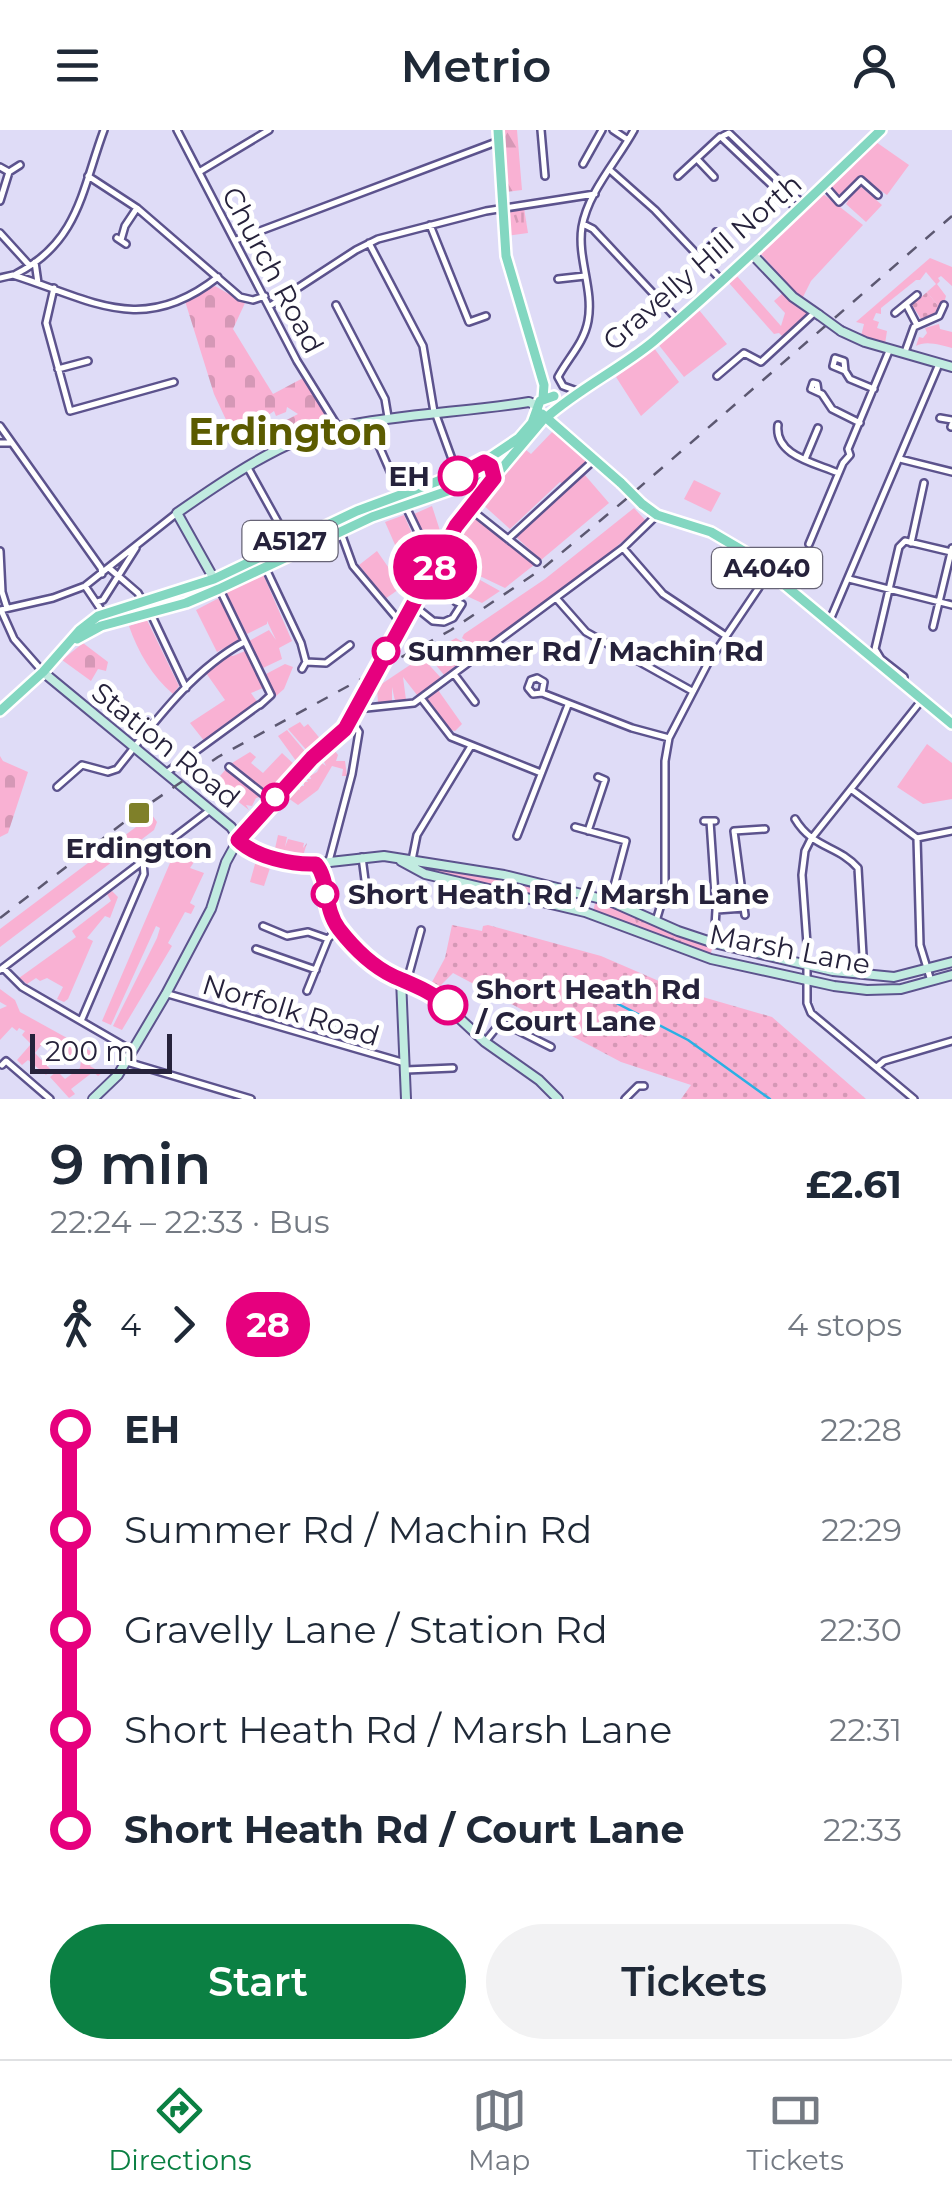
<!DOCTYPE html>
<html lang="en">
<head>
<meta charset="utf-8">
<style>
  body { margin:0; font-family:Montserrat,sans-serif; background:#f2f2f3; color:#1f2937; height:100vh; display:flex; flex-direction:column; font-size:38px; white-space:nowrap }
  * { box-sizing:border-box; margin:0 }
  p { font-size:32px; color:#747a83 }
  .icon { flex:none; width:55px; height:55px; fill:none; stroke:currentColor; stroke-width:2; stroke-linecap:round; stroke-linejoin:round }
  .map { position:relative; height:969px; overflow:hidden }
  .sheet { display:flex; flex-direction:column; background:#fff; flex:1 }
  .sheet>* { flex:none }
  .badge { padding:0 20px; border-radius:32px; font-size:35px; line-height:65px }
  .scale { position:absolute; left:30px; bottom:25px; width:142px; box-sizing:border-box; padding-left:10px; border:5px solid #26223b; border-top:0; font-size:28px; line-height:35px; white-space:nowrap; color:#26223b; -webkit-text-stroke:8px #fff; paint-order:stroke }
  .map>.badge { position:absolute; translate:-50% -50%; box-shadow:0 0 0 5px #fff }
  .legs { display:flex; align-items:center; gap:15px; height:110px; padding:0 50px; font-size:32px }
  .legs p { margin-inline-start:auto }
  .summary { display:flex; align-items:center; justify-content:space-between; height:170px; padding:0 50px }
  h1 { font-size:55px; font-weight:600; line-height:75px }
  .primary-button { display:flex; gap:20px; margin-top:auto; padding:20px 50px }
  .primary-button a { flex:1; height:115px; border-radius:60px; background:#0b8043; color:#fff; font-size:40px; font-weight:600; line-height:115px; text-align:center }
  .primary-button a+a { background:#f2f2f3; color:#1f2937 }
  ul { padding:0 50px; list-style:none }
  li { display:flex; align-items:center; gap:35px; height:100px; font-size:38px }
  li i { display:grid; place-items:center; width:15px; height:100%; margin:0 12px; background:currentColor }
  li i::after { content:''; width:25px; height:25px; margin:-12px; border:8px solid; border-radius:50%; background:#fff }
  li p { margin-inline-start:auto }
  li:first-child i { background:linear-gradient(#0000 50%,currentColor 0) }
  li:last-child i { background:linear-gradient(currentColor 50%,#0000 0) }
  header { display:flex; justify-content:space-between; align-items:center; height:130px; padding:0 50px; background:#fff; font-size:45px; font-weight:600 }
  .tabs { display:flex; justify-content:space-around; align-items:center; height:140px; border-top:2px solid #e0e1e3; background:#fff; font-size:28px; color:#747a83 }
  .tabs a { display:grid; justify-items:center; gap:5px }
  .tabs .on { color:#0b8043 }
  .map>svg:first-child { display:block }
</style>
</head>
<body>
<header><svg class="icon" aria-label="menu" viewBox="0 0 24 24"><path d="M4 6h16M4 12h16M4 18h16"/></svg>Metrio<svg class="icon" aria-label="person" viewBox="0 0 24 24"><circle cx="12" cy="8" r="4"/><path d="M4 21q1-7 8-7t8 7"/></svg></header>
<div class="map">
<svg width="952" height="969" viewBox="0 0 952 969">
  <defs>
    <pattern id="grass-tufts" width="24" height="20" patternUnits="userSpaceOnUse" patternTransform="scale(2.5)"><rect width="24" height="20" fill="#f9b1d3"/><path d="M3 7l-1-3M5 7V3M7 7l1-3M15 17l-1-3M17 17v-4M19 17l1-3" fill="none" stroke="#d598b6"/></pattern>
    <pattern id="forest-firs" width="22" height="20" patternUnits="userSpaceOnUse" patternTransform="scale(2.5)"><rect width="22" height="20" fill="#f9b1d3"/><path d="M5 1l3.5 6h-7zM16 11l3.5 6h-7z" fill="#d598b6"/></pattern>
    <pattern id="cemetery-stones" width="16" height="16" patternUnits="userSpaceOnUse" patternTransform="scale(2.5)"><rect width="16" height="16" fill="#f9b1d3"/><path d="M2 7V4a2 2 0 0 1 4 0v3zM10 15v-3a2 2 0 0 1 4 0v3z" fill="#d598b6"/></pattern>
    <pattern id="park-dots" width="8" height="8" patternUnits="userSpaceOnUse" patternTransform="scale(2.5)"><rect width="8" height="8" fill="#f9b1d3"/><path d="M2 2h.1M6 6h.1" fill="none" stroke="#d598b6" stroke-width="1.8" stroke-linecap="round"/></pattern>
  </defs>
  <rect width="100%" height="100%" fill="#dfdcf7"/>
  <!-- grass -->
  <path fill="url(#grass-tufts)" d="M524 78 528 103 507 106V81Z
    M694 350 721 363 711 382 684 369Z
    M278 705 287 707 285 717 288 709 304 713 303 718 307 713 302 729 274 723Z
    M418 734 516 750 576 766 571 776 435 745 416 736Z
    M596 769 713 816 710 826 593 782Z"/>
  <!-- forest -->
  <path fill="url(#forest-firs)" d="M504 0H517L522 60 507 62Z"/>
  <!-- cemetery -->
  <path fill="url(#cemetery-stones)" fill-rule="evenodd" d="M215 156 245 173 233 199 273 264 303 248 330 289 328 296 273 319 256 286 228 294 214 264 185 171ZM287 277 298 284 279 294 280 299 269 303 264 288 274 281 276 286 286 282Z
    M83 513 108 532 106 541 98 539 91 551 62 530Z
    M0 626 3 631 28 642 8 703 0 707Z"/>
  <!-- park -->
  <path fill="url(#park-dots)" d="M927 162 939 177 934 184 921 189 912 175Z
    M452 795 482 801 483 796 488 795 601 826 682 861 772 887 866 969H681L691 955 621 932 453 843 439 857 432 852 445 828Z"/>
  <!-- garden -->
  <path fill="#f9b1d3" d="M876 12 909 35 887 65 861 47 838 66 831 59 832 54Z
    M859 55 882 75 866 92 846 74Z
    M822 63 863 95 811 151 802 169 760 123Z
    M930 128 952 137V156L941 146 938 148 940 151 937 154 946 166 944 173 941 172 939 177 927 162 936 154 926 142 920 150H916L881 178V184L876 183 873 190 879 192 877 198 887 201 885 214 861 206 864 194 856 192Z
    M736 145 781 196 785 183 774 171 783 163 808 184 783 207 779 203 774 204 729 153Z
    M699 180 727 214 684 247 658 214Z
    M939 194 940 199 952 202V218C942 215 925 210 916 216L919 207 923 208 927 203 925 198Z
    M654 218 679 252 641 286 616 247Z
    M555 299 588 331 563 354 560 352 510 399 481 373 526 320 531 324Z
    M584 344 609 373 541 430 516 407Z
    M432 376 444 413 429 419 414 384Z
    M634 378 646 391 608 424 479 519 462 508 464 504 545 449Z
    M404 385 427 438 413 444 407 442 385 392Z
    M472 387 477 390 534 435 505 458 444 429Z
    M377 421 402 457 385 469 359 435Z
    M446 431 500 461 482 473 436 452Z
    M263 444 292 511 279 518 282 529 263 538 249 511 269 500 276 510 267 491V494L247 504 226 463Z
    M219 468 239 510 217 522 196 480Z
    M147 490 179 556 173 564C152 546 138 522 129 496Z
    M456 508 476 520 444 545 427 524Z
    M245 521 263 558 251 563 258 573 205 612 190 593 225 570 206 543 227 525 233 526Z
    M422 527 441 548 417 565 403 547 406 570 395 571 392 557V571L378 573 377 557Z
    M285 534 293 537 284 559 276 566 266 544Z
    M438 560 462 594 455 601 451 600 427 568Z
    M300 592 304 597 308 594 322 611 309 623 288 599Z
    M287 600 308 625 299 635 278 606Z
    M927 614 952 633V669L923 674 897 657Z
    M335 621 338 625 336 631H345L347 646H342L343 639 332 636 318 660 298 675 288 668 297 659 300 660V656H304V652H308L306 649H311L310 646 317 642 322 633 326 636 321 626 323 624 327 628Z
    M250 622 256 627 251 633 263 643 282 623 297 637 270 665 232 633Z
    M226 639 260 667 256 668 252 676 246 675 249 680 214 653Z
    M152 685 157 692 154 700 0 817V799Z
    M201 712 204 717 190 738 204 743 190 773 195 776 191 784 185 782 168 813 172 816 122 900 113 896 157 808 160 798 156 796 111 895 102 891 170 733 165 731 172 726 177 732Z
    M257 727 272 732 264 756 250 752Z
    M112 761 118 767 110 788 105 786 87 808 93 811 68 869 64 872 57 869 63 857 47 848 40 851 36 848 27 854 19 848 76 807 72 801 111 771 107 764Z
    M0 859 15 870 20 882 96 924 90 936 102 943 98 946 93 942 71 959 75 964 69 968 50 947 57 941 65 949 80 938 81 931 43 913 35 923 51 940 46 945 28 930 22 935 17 930 31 914 22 905 25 901 19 898 17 901 12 897 0 910V879L7 876 0 872Z"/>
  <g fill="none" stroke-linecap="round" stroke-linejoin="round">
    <!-- stream -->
    <path stroke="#2ab0e4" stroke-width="2.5" d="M595 862 688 910 770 969"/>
    <defs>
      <path id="street" d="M177 0 297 231 338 297
        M541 0 545 46
        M613 0 628 10
        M697 29 714 47
        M583 34 602 0
        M0 37 9 42
        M611 41 655 80 722 151
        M199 42 269 0
        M88 46 137 78 240 167 253 170 265 166
        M678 46 720 7
        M824 55 839 72 861 50 878 65
        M0 71 9 42 20 35
        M798 80 722 8 723 6 729 3 803 74
        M583 94 593 99 678 190
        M430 95 469 192 486 186
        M716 102 724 111
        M0 103 30 136
        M117 108 126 114
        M121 110 125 96 137 78
        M236 110 499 11
        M369 113 423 216 434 282
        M699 127 720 107
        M35 132 38 153
        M16 144C79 112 82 59 104 0
        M0 148 13 145C92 170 142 207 218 147
        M558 149 585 146
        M54 158 46 193 70 281 174 252
        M906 174 917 195
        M336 175 385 269 388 287
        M270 176 356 120 378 109 486 81 595 64
        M895 183 917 165
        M905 222 914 197 939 186 944 175
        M58 239 88 231
        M845 241 844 231 835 228 833 236 845 241 850 249 874 259
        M717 246 744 223 761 232 814 183
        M577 261 563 256 558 247C568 228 584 213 588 191 594 160 577 128 582 97 588 62 617 31 634 0
        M818 261 817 254 813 253 811 259 822 264 832 279 860 293
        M436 285 457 343
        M940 288 952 290
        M369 293 400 364
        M778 295C774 326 816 333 838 343
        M0 296 101 438 102 444
        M951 297 952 294
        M0 313H12
        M805 329 818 298
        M900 329 952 342
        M248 338 289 412
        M406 377 435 437
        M469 378 537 432
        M341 403 353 436 401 493
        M508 409 593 331
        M911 413 924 353
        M809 414 843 333 850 325 848 319 889 221
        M623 418 663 464 726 506
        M0 421 2 462 7 478
        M109 438 138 463 142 470
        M266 439 301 513 306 532 302 539
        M849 449 952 475
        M85 456 108 490 107 494
        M220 460 271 565 260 575
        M556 468 586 502 692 561
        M97 472 103 470 136 418
        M413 475 433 491 444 492 453 488 462 474 456 472
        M0 480 53 468 85 456 177 383
        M1 480 14 509 43 542
        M151 484 186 558
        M830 490 939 234
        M933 497 952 418
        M306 532 326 533 350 515
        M454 544 475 572
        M904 547 881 529 875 519 899 417 905 411 951 422
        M542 563 544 552 537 548 531 550 528 558 533 564 542 563 632 598 669 608
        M421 568 451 607 541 643
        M357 579 414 573 623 418 657 385
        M229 637 272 671
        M166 643 259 575
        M57 657 82 635 108 642 117 639C154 593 192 540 244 512
        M852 660 917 708 920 815 931 851
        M795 689C813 719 838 715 858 738L864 843
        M704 691H715
        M710 691 716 780 714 813
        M575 697 626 711 610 771
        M588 701 605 650 598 647
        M517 706 568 575
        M917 708 952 701
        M362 727 366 758
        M412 730 417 705 471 616
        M329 731 352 644 359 602 351 590
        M717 780 744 778
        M745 785 734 701 765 699
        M656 791 665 761V631L669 608 708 533 768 444
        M263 796 287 806 308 802 328 809
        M256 819 316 840
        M3 838 22 857 131 920
        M0 840 210 680
        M407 851 421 800
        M307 861 328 809 338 798
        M168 864 405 933
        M81 891 144 744 143 732
        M485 912 501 892 551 917
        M127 932 251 969
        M2 935 6 931 50 969
        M877 937 884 931 952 911
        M406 940 453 938
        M625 969 638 956H644
        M914 969 811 883 807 873V814L802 745 805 721 811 709 921 571"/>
      <path id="secondary" d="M752 124 793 167 819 185
        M841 201 865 212 952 237
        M214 449 177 383C221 352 286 307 339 297 401 284 466 282 529 272L538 276
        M43 542 231 697 244 716 277 728 312 734 384 726 504 745 610 771 678 801 714 813 833 841 894 847 952 832
        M401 731 425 744 585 782 711 829 834 856 867 860 901 859 952 845
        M316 734 322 741 327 778 338 798 353 814 386 842 430 861 485 912 539 950 558 969
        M401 849 406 969
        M93 969 118 945 166 864 211 779 226 732 238 710 351 590 392 510 470 376 477 353"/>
      <path id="primary" d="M498 0 506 126 544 255 543 268
        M542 284 621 353
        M547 287C580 258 620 239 654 211 733 144 807 71 881 0
        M642 374 657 385 711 402 745 422 952 594
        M77 509 101 496 186 473 219 459 372 387 471 353 492 350 546 286
        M0 581 43 542 80 500 98 486 214 449 357 381 476 337 519 308 532 293 540 271 554 266"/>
    </defs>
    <!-- street casing -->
    <use href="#street" stroke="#5c538d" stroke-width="10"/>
    <!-- secondary casing -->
    <use href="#secondary" stroke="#5c538d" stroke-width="12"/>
    <!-- primary casing -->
    <use href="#primary" stroke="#fff" stroke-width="14"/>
    <!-- street -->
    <use href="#street" stroke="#fff" stroke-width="5"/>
    <!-- secondary -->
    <use href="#secondary" stroke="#c1ebe0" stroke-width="8"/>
    <!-- primary -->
    <use href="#primary" stroke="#83d7c1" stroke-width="9"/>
    <!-- rail -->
    <path stroke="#5c5871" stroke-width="2.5" stroke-dasharray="12 12" stroke-linecap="butt" d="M0 788 136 683 218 627 451 500 542 439 625 370 952 86"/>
    <defs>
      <path id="secondary-bridge" d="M819 185 841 201"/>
      <path id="primary-bridge" d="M621 353 642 374"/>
    </defs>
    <!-- secondary-bridge casing -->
    <use href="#secondary-bridge" stroke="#5c538d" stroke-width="12" stroke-linecap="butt"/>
    <!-- primary-bridge casing -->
    <use href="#primary-bridge" stroke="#fff" stroke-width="14" stroke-linecap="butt"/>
    <!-- secondary-bridge -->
    <use href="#secondary-bridge" stroke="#c1ebe0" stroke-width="8"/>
    <!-- primary-bridge -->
    <use href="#primary-bridge" stroke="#83d7c1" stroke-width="9"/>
  </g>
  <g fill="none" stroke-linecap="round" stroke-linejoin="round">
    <defs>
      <path id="line-1" d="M448 875C430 861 413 855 393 846 372 836 353 817 339 799 323 778 330 751 316 734 292 735 255 727 238 710L312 628 345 599 456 396 494 348 491 336 484 332 458 346"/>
    </defs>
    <!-- line-1 casing -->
    <use href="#line-1" stroke="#fff" stroke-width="22"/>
    <!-- line-1 -->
    <use href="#line-1" stroke="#e6007e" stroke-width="15"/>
  </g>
  <!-- markers -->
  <g fill="#fff" stroke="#e6007e" stroke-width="5">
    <circle cx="458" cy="346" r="18"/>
    <circle cx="386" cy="521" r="12"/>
    <circle cx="275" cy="667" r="12"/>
    <circle cx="325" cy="764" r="12"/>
    <circle cx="448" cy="875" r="18"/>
  </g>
  <rect fill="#7f8029" stroke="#fff" stroke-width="4" x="127" y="671" width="24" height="24" rx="5"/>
  <g text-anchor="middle" stroke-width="10" stroke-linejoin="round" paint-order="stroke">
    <!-- shield labels -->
    <g fill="#fff" stroke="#676476" stroke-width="2.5">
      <rect x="242.5" y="391" width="95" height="40" rx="8"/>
      <rect x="712" y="418" width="110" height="40" rx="8"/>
    </g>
    <g font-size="25" font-weight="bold" fill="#26223b">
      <text x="290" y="420">A5127</text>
      <text x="767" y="447">A4040</text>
    </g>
    <!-- street labels -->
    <g font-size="28" fill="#26223b" stroke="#fff">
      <text transform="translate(702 132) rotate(-41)" y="10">Gravelly Hill North</text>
      <text transform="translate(273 140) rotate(62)" y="10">Church Road</text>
      <text transform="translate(166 615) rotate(39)" y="10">Station Road</text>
      <text transform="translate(790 819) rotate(11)" y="10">Marsh Lane</text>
      <text transform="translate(291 880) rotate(17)" y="10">Norfolk Road</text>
    </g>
    <!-- stop labels -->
    <g font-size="28" font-weight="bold" fill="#26223b" stroke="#fff" text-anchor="start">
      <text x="430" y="356" text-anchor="end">EH</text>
      <text x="408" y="531">Summer Rd / Machin Rd</text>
      <text x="348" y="774">Short Heath Rd / Marsh Lane</text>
      <text x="476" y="869">Short Heath Rd<tspan x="476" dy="32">/ Court Lane</tspan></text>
    </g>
    <!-- poi labels -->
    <g font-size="28" font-weight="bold" fill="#26223b" stroke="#fff">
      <text x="139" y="728">Erdington</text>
    </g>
    <!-- district labels -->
    <g font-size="38" font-weight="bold" fill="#5b5b00" stroke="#fff">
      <text x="288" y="315">Erdington</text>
    </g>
  </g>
</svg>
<div class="scale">200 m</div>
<b class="badge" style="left:435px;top:437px;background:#e6007e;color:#fff">28</b>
</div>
<section class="sheet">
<div class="summary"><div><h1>9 min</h1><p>22:24 – 22:33 · Bus</p></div><b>£2.61</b></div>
<div class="legs"><svg class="icon" aria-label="walk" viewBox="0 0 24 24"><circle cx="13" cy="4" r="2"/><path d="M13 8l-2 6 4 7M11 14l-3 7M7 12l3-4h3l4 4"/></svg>4<svg class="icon" aria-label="forward" viewBox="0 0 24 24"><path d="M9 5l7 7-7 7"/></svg><b class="badge" style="background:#e6007e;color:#fff">28</b><p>4 stops</p></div>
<ul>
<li><i style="color:#e6007e"></i><b>EH</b><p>22:28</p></li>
<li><i style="color:#e6007e"></i><span>Summer Rd / Machin Rd</span><p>22:29</p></li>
<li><i style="color:#e6007e"></i><span>Gravelly Lane / Station Rd</span><p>22:30</p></li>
<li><i style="color:#e6007e"></i><span>Short Heath Rd / Marsh Lane</span><p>22:31</p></li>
<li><i style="color:#e6007e"></i><b>Short Heath Rd / Court Lane</b><p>22:33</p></li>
</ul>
<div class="primary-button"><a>Start</a><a>Tickets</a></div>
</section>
<nav class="tabs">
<a class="on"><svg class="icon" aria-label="directions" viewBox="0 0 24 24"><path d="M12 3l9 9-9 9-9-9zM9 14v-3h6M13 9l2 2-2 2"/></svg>Directions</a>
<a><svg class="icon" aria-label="map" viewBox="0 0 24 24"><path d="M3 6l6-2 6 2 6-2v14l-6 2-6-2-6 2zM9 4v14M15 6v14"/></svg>Map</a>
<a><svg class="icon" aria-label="tickets" viewBox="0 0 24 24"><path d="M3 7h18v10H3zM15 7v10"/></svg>Tickets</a>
</nav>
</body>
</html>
